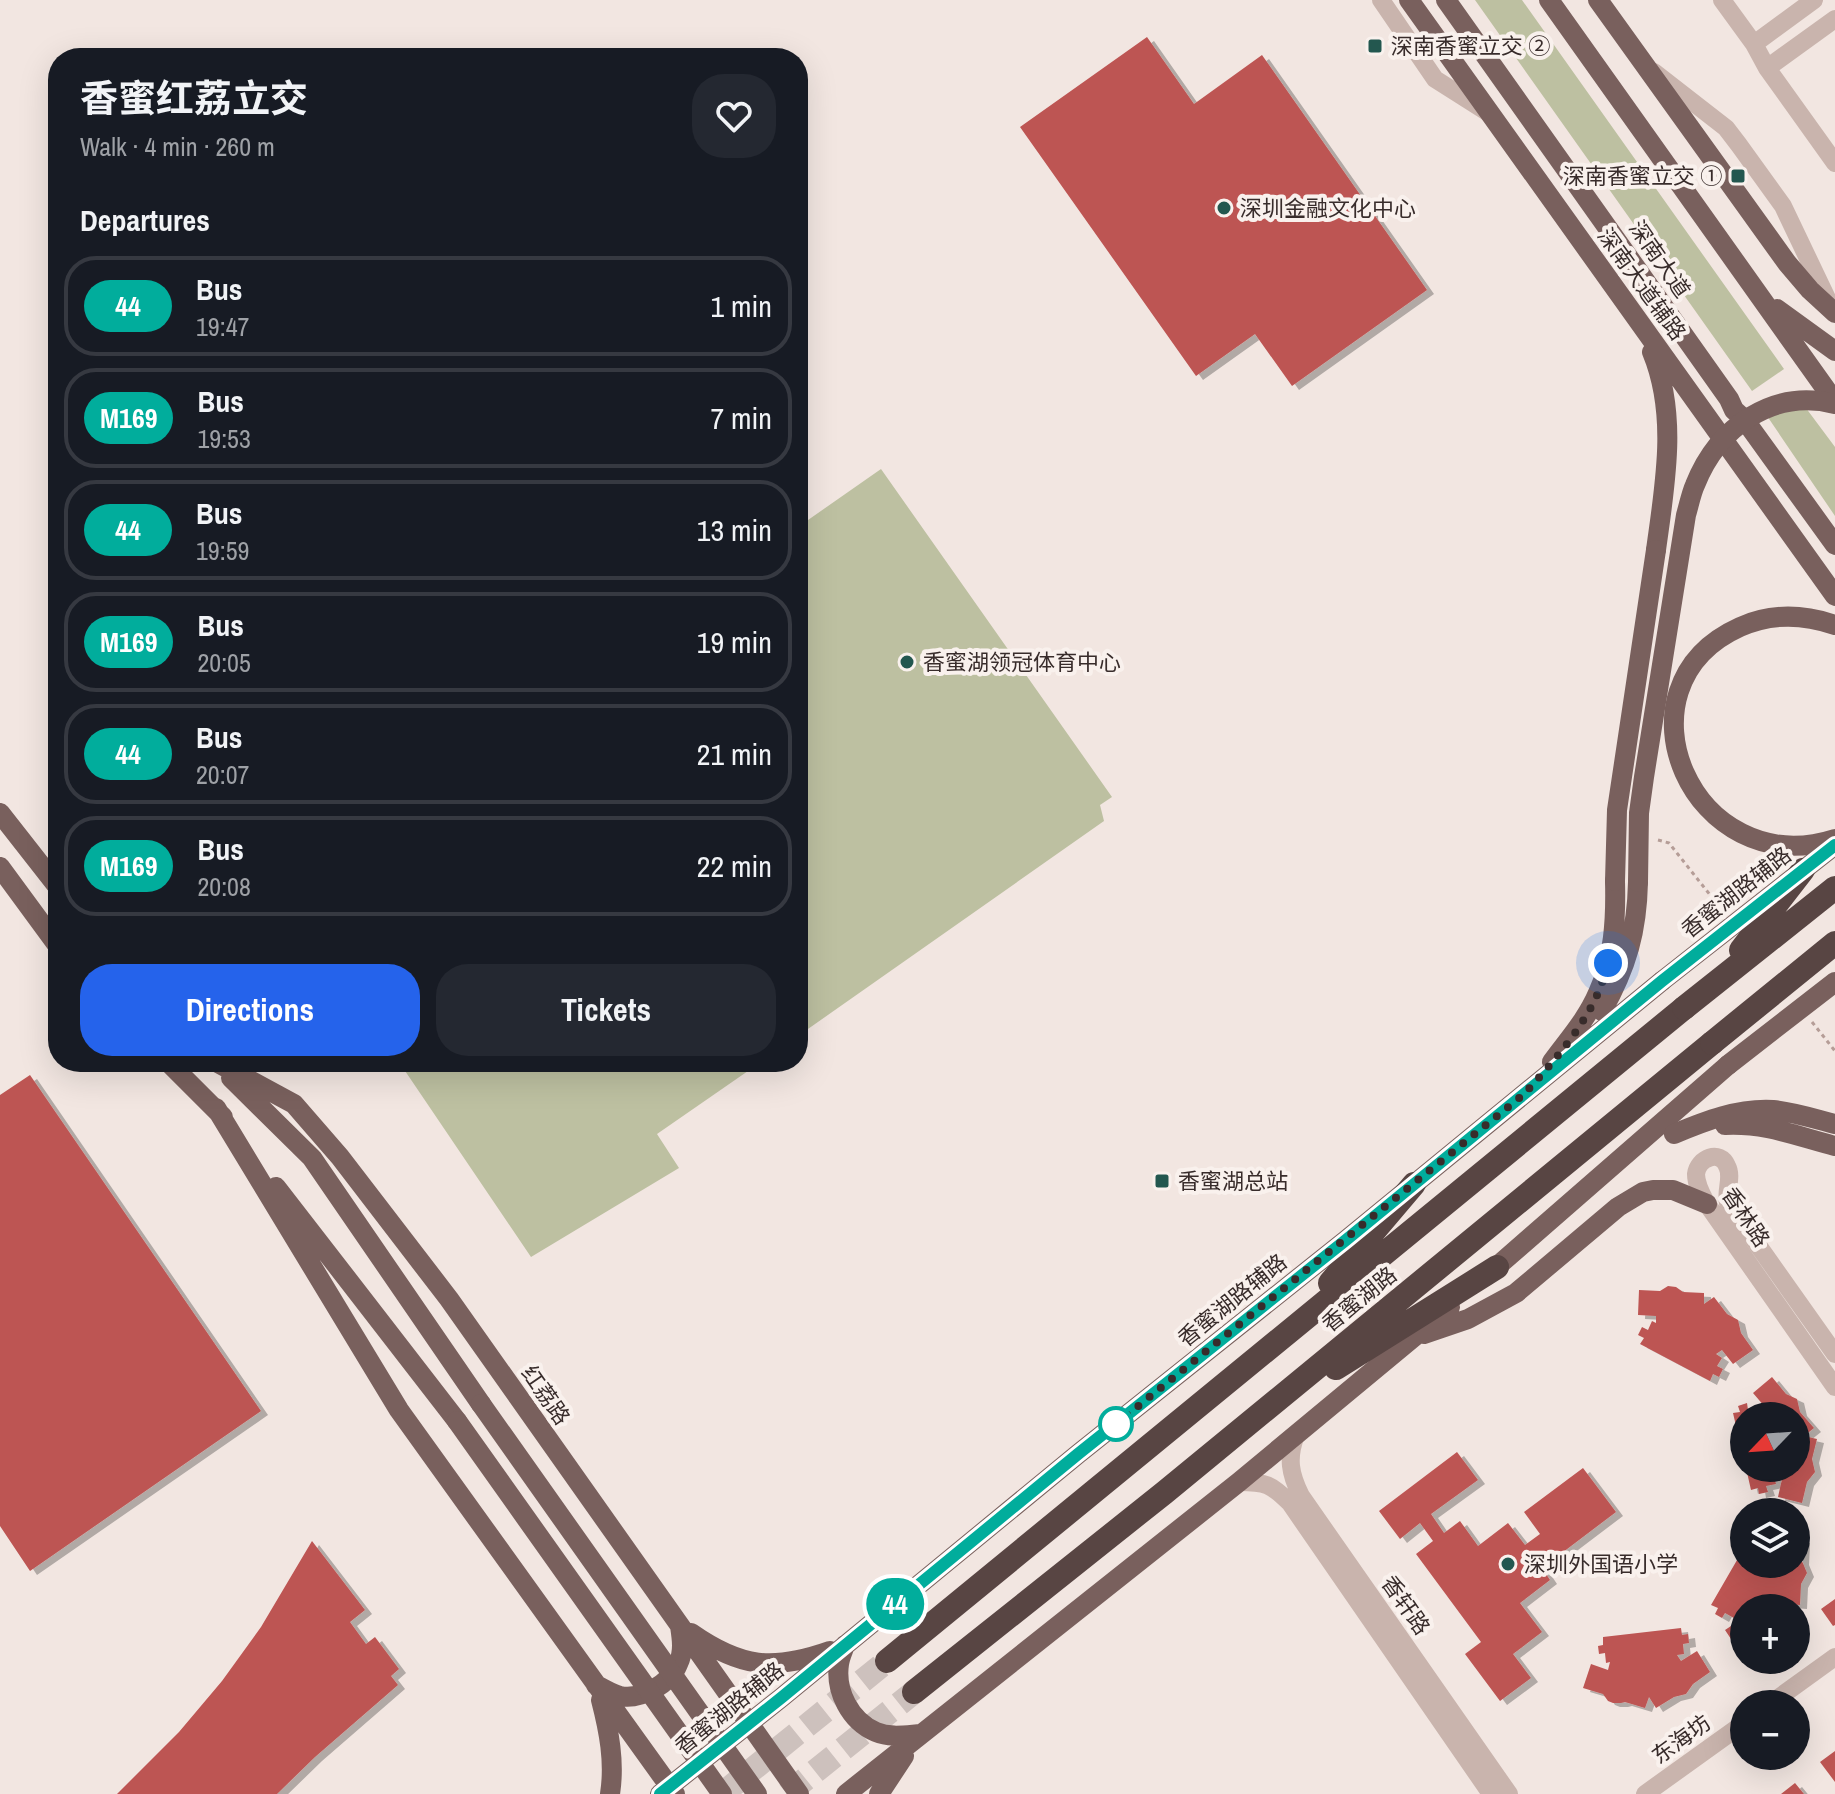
<!DOCTYPE html>
<html lang="en">
<head>
<meta charset="utf-8">
<style>
  body { margin:0; font-family:"Archivo Narrow","Noto Sans SC",sans-serif; background:#242831; color:#f1f3f6; height:100vh; display:flex; flex-direction:column; font-size:30px; white-space:nowrap }
  * { box-sizing:border-box; margin:0 }
  p { font-size:26px; color:#9ea1a6 }
  .icon { flex:none; width:44px; height:44px; fill:none; stroke:currentColor; stroke-width:2; stroke-linecap:round; stroke-linejoin:round }
  .map { position:relative; flex:1; overflow:hidden }
  .sheet { position:absolute; left:48px; top:48px; width:760px; height:1024px; display:flex; flex-direction:column; background:#171b24; border-radius:32px; box-shadow:0 8px 32px #0002 }
  .sheet>* { flex:none }
  .badge { padding:0 16px; border-radius:26px; font-size:28px; line-height:52px }
  .needle { width:52px; rotate:245deg }
  .buttons { position:absolute; left:1730px; top:1402px; display:grid; gap:16px }
  .buttons a { display:grid; place-items:center; width:80px; height:80px; border-radius:50%; background:#171b24; box-shadow:0 8px 32px #0002; font-size:40px }
  .you { position:absolute; width:40px; height:40px; margin:-20px; border:6px solid #fff; border-radius:50%; background:#1a73e8; box-shadow:0 0 0 12px #1a73e833 }
  .map>.badge { position:absolute; translate:-50% -50%; box-shadow:0 0 0 4px #fff }
  h2 { padding:0 32px; font-size:30px; line-height:72px }
  .round { display:grid; place-items:center; flex:none; width:84px; height:84px; border-radius:32px; background:#242831 }
  .overview { display:flex; align-items:center; justify-content:space-between; height:136px; padding:0 32px }
  h1 { font-size:38px; font-weight:700; line-height:60px }
  .action { display:flex; gap:16px; margin-top:auto; padding:16px 32px }
  .action a { flex:1; height:92px; border-radius:32px; background:#2563eb; color:#fff; font-size:32px; font-weight:700; line-height:92px; text-align:center }
  .action a+a { background:#242831; color:#f1f3f6 }
  ul { padding:0; list-style:none }
  li { display:flex; align-items:center; gap:24px; height:100px; margin:0 16px 12px; padding:0 16px; border:4px solid #363941; border-radius:32px }
  li div { flex:1 }
  li b { display:block; font-size:30px }
  li em { font-style:normal }
  li .badge { min-width:88px; font-weight:700; text-align:center }
  .map>svg:first-child { display:block }
</style>
</head>
<body>
<div class="map">
<svg width="1835" height="1794" viewBox="0 0 1835 1794">
  <defs>
    <filter id="shadow"><feDropShadow dx="7" dy="4" stdDeviation="0" flood-color="#0004"/></filter>
  </defs>
  <rect width="100%" height="100%" fill="#f2e6e1"/>
  <!-- green -->
  <path fill="#bdc0a1" d="M1475 0H1522L1784 369 1752 391Z
    M1794 392 1835 447V516L1765 413Z
    M881 469 1112 797 1100 805 1104 821 798 1036V527Z
    M399 1062H761L657 1134 679 1168 531 1257Z"/>
  <!-- building -->
  <path fill="#bd5553" filter="url(#shadow)" d="M1147 37 1194 104 1262 55 1427 290 1292 386 1255 334 1196 376 1020 127Z
    M30 1075 261 1411 30 1571 0 1526V1095Z
    M1668 1286 1676 1287 1683 1292 1704 1293V1304L1714 1297 1727 1314 1738 1320 1741 1333 1753 1350 1733 1364 1722 1350 1716 1354 1722 1358 1717 1366 1723 1369 1719 1377 1713 1374 1710 1381 1640 1344 1644 1338 1638 1335 1642 1327 1648 1330 1652 1321 1656 1323V1316L1638 1315 1639 1290 1660 1291Z
    M1772 1377 1786 1394 1797 1399 1800 1412 1814 1428 1804 1436 1817 1439 1812 1459 1815 1472 1807 1482 1802 1503 1778 1497 1782 1479 1774 1477 1776 1484 1766 1486 1768 1492 1759 1494 1758 1488 1751 1490 1746 1468H1796V1416H1744L1743 1456 1733 1413 1740 1412 1738 1406 1747 1403 1748 1410 1758 1407 1759 1412 1765 1407 1753 1393Z
    M1457 1452 1478 1480 1431 1514 1444 1533 1460 1521 1478 1546 1508 1523 1525 1545 1540 1534 1524 1512 1583 1468 1616 1512 1542 1568 1550 1580 1520 1603 1542 1632 1513 1654 1531 1678 1500 1701 1465 1654 1481 1642 1416 1554 1433 1541 1420 1523 1400 1539 1379 1511Z
    M1796 1539H1803L1802 1561 1807 1573 1801 1584 1800 1605 1786 1604 1789 1608H1744V1648L1739 1651 1725 1630 1740 1620 1736 1614 1734 1618 1725 1613 1722 1618 1715 1614 1718 1608 1711 1605 1744 1548V1564H1796Z
    M312 1541 365 1610 350 1622 366 1644 375 1637 399 1669 391 1676 398 1685 315 1757 277 1794H117L179 1732 222 1681 261 1627Z
    M1835 1599V1625L1833 1626 1821 1609Z
    M1681 1628 1682 1635 1688 1634 1689 1643 1683 1644 1684 1654 1677 1655 1681 1661 1697 1651 1710 1672 1693 1684 1686 1694 1674 1697 1656 1708 1649 1697 1645 1708 1625 1702 1621 1703H1613L1608 1701 1603 1694 1583 1688 1591 1664 1608 1670 1610 1662 1606 1663 1605 1653 1599 1654 1598 1646 1603 1645V1637Z
    M1835 1751V1782L1820 1762Z
    M1795 1783 1804 1794H1781Z"/>
  <g fill="none" stroke-linecap="round" stroke-linejoin="round">
    <!-- highway-tunnel -->
    <path stroke="#cdc1bd" stroke-width="24" stroke-dasharray="24 12" stroke-linecap="butt" d="M722 1794 887 1661
      M787 1794 914 1692"/>
    <!-- path -->
    <path stroke="#b59d97" stroke-width="3" stroke-dasharray="4 4" stroke-linecap="butt" d="M1658 840 1669 843 1722 910
      M1812 1022 1835 1051"/>
    <!-- minor -->
    <path stroke="#c9b4ad" stroke-width="18" d="M1381 0 1435 79 1487 112
      M1722 0 1754 44 1814 0
      M1754 44 1767 68 1835 163
      M1767 68 1835 19
      M1654 72 1726 128 1739 145 1783 206 1832 309
      M1835 1354 1728 1203C1725 1191 1733 1177 1727 1166 1720 1149 1698 1158 1696 1174 1696 1185 1702 1195 1707 1204L1835 1387
      M1296 1435C1287 1458 1290 1474 1301 1496L1509 1794
      M1239 1482C1266 1482 1271 1484 1290 1503L1491 1794
      M1770 1704 1835 1657
      M1645 1794 1744 1723"/>
    <!-- major -->
    <path stroke="#79605d" stroke-width="20" d="M1409 0 1835 596
      M1446 0 1729 399 1734 410 1744 419 1835 545
      M1549 0 1835 402
      M1598 0 1787 263 1810 290 1835 313
      M1777 309 1835 351
      M1652 352C1678 415 1665 484 1656 550
      M1835 625C1803 614 1771 613 1740 627 1607 687 1693 884 1835 839
      M0 813 58 887
      M0 867 58 946
      M1602 1011C1627 967 1637 931 1638 882
      M168 1062 223 1117
      M216 1062 294 1104 340 1157 449 1299 799 1794
      M1552 1062C1568 1040 1587 1019 1598 993 1614 958 1616 919 1615 881
      M231 1078 312 1158 481 1404
      M216 1108 399 1410 675 1794
      M276 1187 457 1421
      M1486 1276 1728 1065
      M1424 1334 1468 1319 1516 1293 1618 1207 1643 1192 1653 1190H1673L1707 1204
      M691 1633C741 1668 773 1671 830 1651
      M845 1645C843 1651 840 1657 839 1664 835 1691 850 1721 876 1732 890 1738 906 1735 921 1734
      M596 1685C603 1688 612 1694 620 1696 641 1700 670 1684 678 1664 684 1652 682 1639 680 1626
      M601 1700C609 1731 615 1762 610 1794
      M660 1794 781 1698 1078 1454 1346 1240 1662 981
      M846 1794 1239 1482 1450 1307
      M879 1794 904 1756"/>
    <!-- highway -->
    <path stroke="#584543" stroke-width="24" d="M1330 1283 1414 1184
      M1336 1368 1497 1267
      M887 1661 1684 1008
      M914 1692 1164 1493 1712 1043"/>
    <!-- major-bridge -->
    <path stroke="#79605d" stroke-width="20" d="M1615 881 1617 810 1656 550
      M1638 882 1639 813 1644 777 1686 515C1689 505 1691 494 1695 485 1718 427 1773 388 1835 404
      M1662 981 1835 845
      M1728 1065 1835 982
      M1725 1125C1766 1123 1796 1136 1835 1146
      M1674 1134C1705 1121 1738 1108 1773 1110 1794 1112 1815 1119 1835 1124
      M481 1404 757 1794
      M457 1421 722 1794"/>
    <!-- highway-bridge -->
    <path stroke="#584543" stroke-width="24" d="M1741 950 1803 870
      M1684 1008 1835 888
      M1712 1043 1835 943"/>
  </g>
  <g fill="none" stroke-linecap="round" stroke-linejoin="round">
    <defs>
      <path id="line" d="M660 1794 781 1698 1078 1454 1346 1240 1662 981 1835 845"/>
    </defs>
    <!-- line casing -->
    <use href="#line" stroke="#fff" stroke-width="18"/>
    <!-- line -->
    <use href="#line" stroke="#01ad9c" stroke-width="12"/>
    <!-- walk -->
    <path stroke="#382c2b" stroke-width="8" stroke-dasharray="0 14.4" d="M1116 1424 1523 1095C1551 1065 1581 1031 1598 993 1602 984 1605 973 1608 963"/>
  </g>
  <!-- markers -->
  <g fill="#23574f" stroke="#f9f1ed" stroke-width="3">
    <rect x="1367" y="38" width="16" height="16" rx="4"/>
    <rect x="1730" y="168" width="16" height="16" rx="4"/>
    <circle cx="1224" cy="208" r="8"/>
    <circle cx="907" cy="662" r="8"/>
    <rect x="1154" y="1173" width="16" height="16" rx="4"/>
    <circle cx="1508" cy="1564" r="8"/>
  </g>
  <circle fill="#fff" stroke="#01ad9c" stroke-width="4" cx="1116" cy="1424" r="16"/>
  <g text-anchor="middle" stroke-width="8" stroke-linejoin="round" paint-order="stroke">
    <!-- poi labels -->
    <g font-size="22" fill="#382c2b" stroke="#f9f1ed" text-anchor="start">
      <text x="1391" y="54">深南香蜜立交 ②</text>
      <text x="1722" y="184" text-anchor="end">深南香蜜立交 ①</text>
      <text x="1240" y="216">深圳金融文化中心</text>
      <text x="923" y="670">香蜜湖领冠体育中心</text>
      <text x="1178" y="1189">香蜜湖总站</text>
      <text x="1524" y="1572">深圳外国语小学</text>
    </g>
    <!-- street labels -->
    <g font-size="22" fill="#382c2b" stroke="#f9f1ed">
      <text transform="translate(1660 259) rotate(55)" y="8">深南大道</text>
      <text transform="translate(1642 284) rotate(54)" y="8">深南大道辅路</text>
      <text transform="translate(1736 892) rotate(-38)" y="8">香蜜湖路辅路</text>
      <text transform="translate(1746 1217) rotate(56)" y="8">香林路</text>
      <text transform="translate(1359 1299) rotate(-39)" y="8">香蜜湖路</text>
      <text transform="translate(1232 1300) rotate(-39)" y="8">香蜜湖路辅路</text>
      <text transform="translate(546 1395) rotate(55)" y="8">红荔路</text>
      <text transform="translate(1406 1605) rotate(55)" y="8">香轩路</text>
      <text transform="translate(729 1708) rotate(-39)" y="8">香蜜湖路辅路</text>
      <text transform="translate(1681 1739) rotate(-36)" y="8">东海坊</text>
    </g>
  </g>
</svg>
<div class="buttons">
<a><svg class="needle" viewBox="-14 -14 28 28"><path d="M0-13l5 13h-10z" fill="#e53935"/><path d="M0 13l5-13h-10z" fill="#9ea1a6"/></svg></a>
<a><svg class="icon" aria-label="layers" viewBox="0 0 24 24"><path d="M12 4l9 5-9 5-9-5zM3 14l9 5 9-5"/></svg></a>
<a>+</a>
<a>−</a>
</div>
<div class="you" style="left:1608px;top:963px"></div>
<b class="badge" style="left:895px;top:1604px;background:#01ad9c;color:#fff">44</b>
<section class="sheet">
<div class="overview"><div><h1>香蜜红荔立交</h1><p>Walk · 4 min · 260 m</p></div><a class="round"><svg class="icon" aria-label="heart" viewBox="0 0 24 24"><path d="M12 20l-8-8c-3-5 5-10 8-4 3-6 11-1 8 4z"/></svg></a></div>
<h2>Departures</h2>
<ul>
<li><span class="badge" style="background:#01ad9c;color:#fff">44</span><div><b>Bus</b><p>19:47</p></div><em>1 min</em></li>
<li><span class="badge" style="background:#01ad9c;color:#fff">M169</span><div><b>Bus</b><p>19:53</p></div><em>7 min</em></li>
<li><span class="badge" style="background:#01ad9c;color:#fff">44</span><div><b>Bus</b><p>19:59</p></div><em>13 min</em></li>
<li><span class="badge" style="background:#01ad9c;color:#fff">M169</span><div><b>Bus</b><p>20:05</p></div><em>19 min</em></li>
<li><span class="badge" style="background:#01ad9c;color:#fff">44</span><div><b>Bus</b><p>20:07</p></div><em>21 min</em></li>
<li><span class="badge" style="background:#01ad9c;color:#fff">M169</span><div><b>Bus</b><p>20:08</p></div><em>22 min</em></li>
</ul>
<div class="action"><a>Directions</a><a>Tickets</a></div>
</section>
</div>
</body>
</html>
